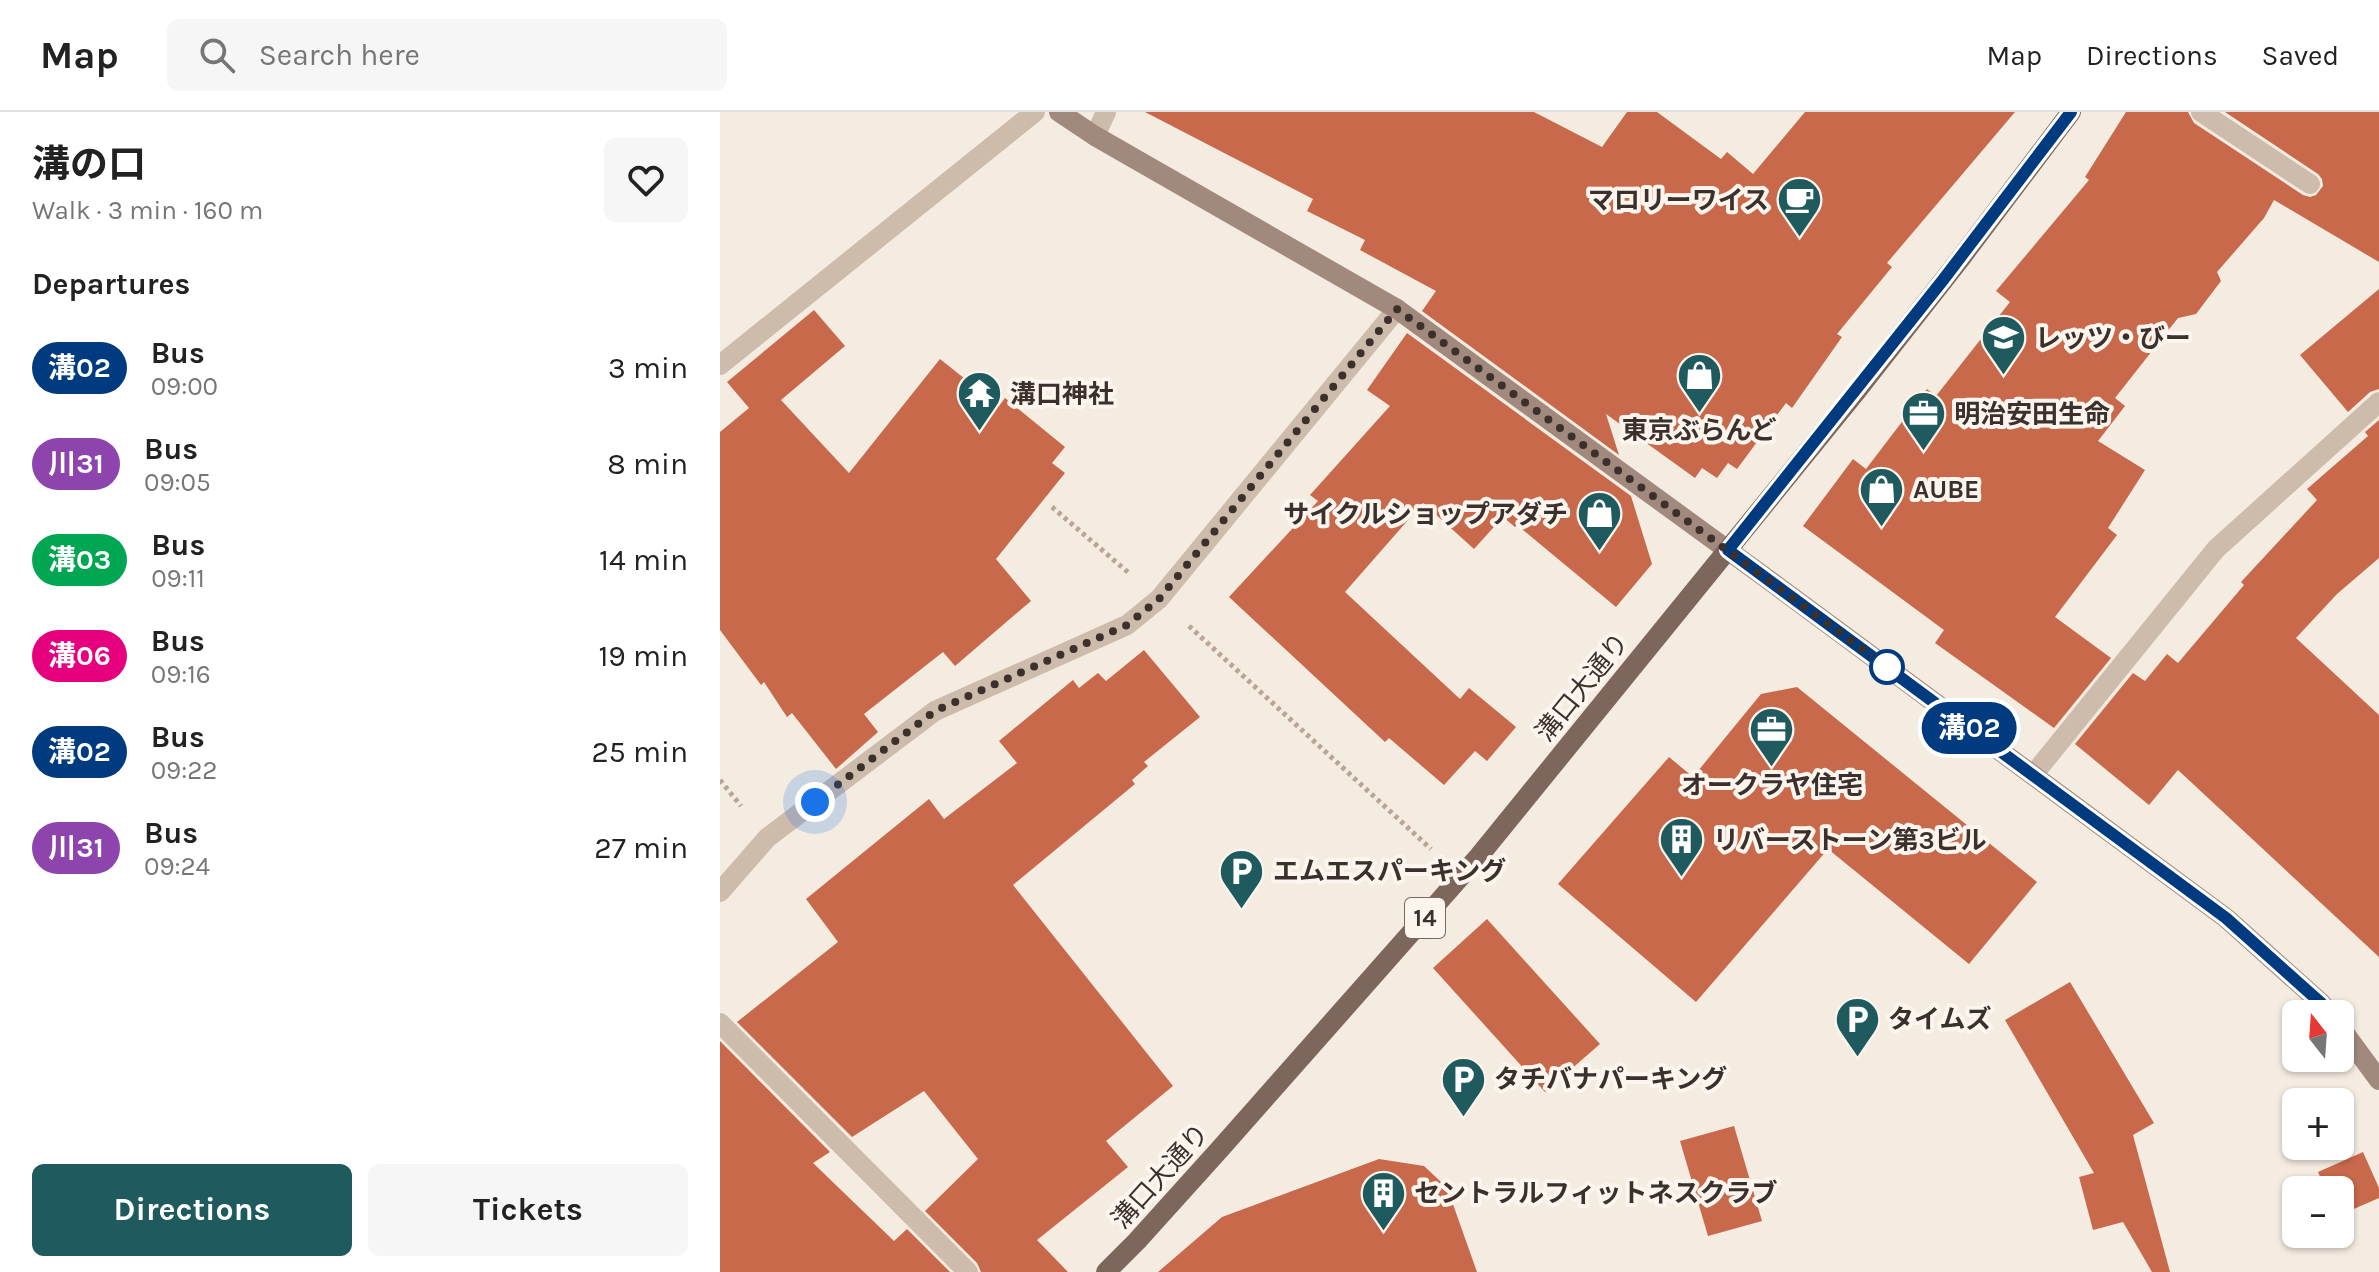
<!DOCTYPE html>
<html lang="en">
<head>
<meta charset="utf-8">
<style>
  body { margin:0; font-family:Karla,"Noto Sans JP",sans-serif; background:#f6f6f6; color:#222; height:100vh; display:flex; flex-direction:column; font-size:30px; white-space:nowrap }
  * { box-sizing:border-box; margin:0 }
  p { font-size:26px; color:#767676 }
  .icon { flex:none; width:44px; height:44px; fill:none; stroke:currentColor; stroke-width:2; stroke-linecap:round; stroke-linejoin:round }
  .map { position:relative; flex:1; overflow:hidden }
  .side { display:flex; flex-direction:column; background:#fff; width:720px }
  .side>* { flex:none }
  .badge { padding:0 16px; border-radius:26px; font-size:28px; line-height:52px }
  .needle { width:52px; rotate:343deg }
  .tools { position:absolute; left:1562px; top:888px; display:grid; gap:16px }
  .tools a { display:grid; place-items:center; width:72px; height:72px; border-radius:12px; background:#fff; box-shadow:0 2px 6px #0004; font-size:40px }
  .you { position:absolute; width:40px; height:40px; margin:-20px; border:6px solid #fff; border-radius:50%; background:#1a73e8; box-shadow:0 0 0 12px #1a73e833 }
  .map>.badge { position:absolute; translate:-50% -50%; box-shadow:0 0 0 4px #fff }
  h2 { padding:0 32px; font-size:30px; line-height:72px }
  .round { display:grid; place-items:center; flex:none; width:84px; height:84px; border-radius:12px; background:#f6f6f6 }
  .headline { display:flex; align-items:center; justify-content:space-between; height:136px; padding:0 32px }
  h1 { font-size:38px; font-weight:700; line-height:60px }
  .primary-button { display:flex; gap:16px; margin-top:auto; padding:16px 32px }
  .primary-button a { flex:1; height:92px; border-radius:12px; background:#1f5a5e; color:#fff; font-size:32px; font-weight:700; line-height:92px; text-align:center }
  .primary-button a+a { background:#f6f6f6; color:#222 }
  ul { padding:0; list-style:none }
  li { display:flex; align-items:center; gap:24px; height:96px; padding:0 32px }
  li div { flex:1 }
  li b { display:block; font-size:30px }
  li em { font-style:normal }
  li .badge { min-width:88px; font-weight:700; text-align:center }
  header { display:flex; align-items:center; gap:48px; box-sizing:border-box; height:112px; padding:0 40px; background:#fff; border-bottom:2px solid #e0e0e0 }
  header strong { font-size:38px }
  nav { display:flex; gap:44px; margin-inline-start:auto; font-size:28px }
  .search { width:560px; height:72px; background:#f6f6f6; display:flex; align-items:center; gap:20px; box-sizing:border-box; padding:0 28px; border-radius:12px; color:#767676; font-size:30px }
  main { display:flex; flex:1; min-height:0 }
  .map>svg:first-child { display:block }
</style>
</head>
<body>
<header>
<strong>Map</strong>
<div class="search"><svg class="icon" aria-label="search" viewBox="0 0 24 24"><circle cx="10" cy="10" r="6"/><path d="M15 15l6 6"/></svg>Search here</div>
<nav><a>Map</a><a>Directions</a><a>Saved</a></nav>
</header>
<main>
<section class="side">
<div class="headline"><div><h1>溝の口</h1><p>Walk · 3 min · 160 m</p></div><a class="round"><svg class="icon" aria-label="heart" viewBox="0 0 24 24"><path d="M12 20l-8-8c-3-5 5-10 8-4 3-6 11-1 8 4z"/></svg></a></div>
<h2>Departures</h2>
<ul>
<li><span class="badge" style="background:#003b80;color:#fff">溝02</span><div><b>Bus</b><p>09:00</p></div><em>3 min</em></li>
<li><span class="badge" style="background:#8e44ad;color:#fff">川31</span><div><b>Bus</b><p>09:05</p></div><em>8 min</em></li>
<li><span class="badge" style="background:#00a651;color:#fff">溝03</span><div><b>Bus</b><p>09:11</p></div><em>14 min</em></li>
<li><span class="badge" style="background:#e6007e;color:#fff">溝06</span><div><b>Bus</b><p>09:16</p></div><em>19 min</em></li>
<li><span class="badge" style="background:#003b80;color:#fff">溝02</span><div><b>Bus</b><p>09:22</p></div><em>25 min</em></li>
<li><span class="badge" style="background:#8e44ad;color:#fff">川31</span><div><b>Bus</b><p>09:24</p></div><em>27 min</em></li>
</ul>
<div class="primary-button"><a>Directions</a><a>Tickets</a></div>
</section>
<div class="map">
<svg width="1659" height="1160" viewBox="0 0 1659 1160">
  <rect width="100%" height="100%" fill="#f4ebe1"/>
  <!-- building -->
  <path fill="#c8694b" d="M425 0H814L882 35 907 0H937L1001 47 1007 40 1033 62 1085 0H1295L1167 151 1172 155 1117 222 1122 225 1072 296 1066 291 1017 357 1008 351 997 366 982 356 975 366 886 302 899 343 702 199 716 179 640 138 645 128 587 99 593 87Z
    M1406 0H1468L1474 11 1583 83 1590 85 1596 83 1603 74 1602 67 1598 62 1505 0H1659V150L1554 88 1544 106 1497 160 1501 169 1476 202 1458 206 1395 286 1405 294 1378 329 1425 358 1388 416 1397 423 1335 505 1391 546 1334 616 1215 531 1224 518 1083 414 1133 347 1146 357 1207 277 1216 284 1290 190 1276 179 1369 68 1365 65Z
    M1659 177V277L1650 280 1628 300 1580 243Z
    M94 198 125 234 61 288 129 361 220 247 279 294 285 286 345 335 332 351 345 361 276 447 311 489 235 554 223 540 144 602 158 620 116 657 72 601 67 605 44 570 41 573 0 518V320L29 296 7 270Z
    M687 221 911 384 932 452 896 495 797 413 795 415 783 405 754 437 703 391 625 480 740 587 749 576 796 615 767 649 755 639 724 673 669 626 665 630 509 485 598 389 590 383 670 294 647 278Z
    M1659 308V446L1617 482 1576 526 1659 603V845L1458 658 1429 693 1355 632 1413 561 1425 569 1447 542 1458 551 1524 473 1521 470 1597 388 1587 377 1648 324 1645 320Z
    M424 538 480 605 424 650 428 654 412 668 415 672 293 773 453 974 386 1029 408 1055 317 1128 348 1160H261L257 1151 205 1099 258 1047 204 979 132 1025 17 910 118 830 86 787 209 687 224 707 297 651 279 629 353 568 359 576 378 561 386 569Z
    M1077 575 1317 770 1249 852 1108 737 976 890 838 772 949 645 973 665 1041 582Z
    M767 807 880 932 825 980 713 856Z
    M1350 870 1434 1011 1413 1023 1450 1160H1432L1403 1110 1373 1118 1359 1065 1374 1061 1285 908Z
    M0 929 110 1040 93 1051 174 1129 187 1117 230 1160H0Z
    M1014 1014 1042 1109 988 1124 960 1029Z
    M1643 1040 1659 1076V1086L1620 1103V1078H1606L1598 1060Z
    M659 1047 704 1054 720 1069 729 1081 757 1160H438L502 1105Z"/>
  <g fill="none" stroke-linecap="round" stroke-linejoin="round">
    <!-- path -->
    <path stroke="#b9a596" stroke-width="5" stroke-dasharray="4 4" stroke-linecap="butt" d="M332 395 410 462
      M469 514 711 737
      M0 668 21 694"/>
    <!-- lane -->
    <path stroke="#cdbbac" stroke-width="20" d="M1481 0 1590 72
      M1313 663 1496 437 1659 290
      M0 780 47 726 215 599 407 513 439 487 677 197"/>
    <!-- street -->
    <path stroke="#cdbbac" stroke-width="20" d="M375 24 386 0
      M0 253 315 0
      M0 911 248 1160"/>
    <!-- secondary -->
    <path stroke="#a18a7d" stroke-width="20" d="M339 0 375 24 677 197 1057 474 1506 806 1601 891 1610 902
      M1620 915 1659 968"/>
    <!-- primary -->
    <path stroke="#7d675c" stroke-width="20" d="M386 1160 417 1129 500 1037 759 744 1136 280 1241 146 1351 0"/>
  </g>
  <g fill="none" stroke-linecap="round" stroke-linejoin="round">
    <defs>
      <path id="line" d="M1351 0 1223 168 1008 438 1506 806 1601 891 1610 902"/>
    </defs>
    <!-- line casing -->
    <use href="#line" stroke="#fff" stroke-width="18"/>
    <!-- line -->
    <use href="#line" stroke="#003b80" stroke-width="12"/>
    <!-- walk -->
    <path stroke="#3b302b" stroke-width="8" stroke-dasharray="0 14.4" d="M95 690 215 599 407 513 439 487 677 197 1167 555"/>
  </g>
  <!-- icons -->
  <defs>
    <symbol id="cafe-pin" viewBox="-11 -11 22 30"><path d="M0 17L-7.5 6A9.5 9.5 0 1 1 7.5 6Z" fill="#1f5a5e" stroke="#fbf5ee"/><path d="M-5.5-4.5H6V0H3Q3 3.5 0 3.5H-2.5Q-5.5 3.5-5.5 0ZM3-3.2v2h1.7v-2ZM-6 4.5H4V6H-6Z" fill="#fff"/></symbol>
    <symbol id="school-pin" viewBox="-11 -11 22 30"><path d="M0 17L-7.5 6A9.5 9.5 0 1 1 7.5 6Z" fill="#1f5a5e" stroke="#fbf5ee"/><path d="M0-5L7-2L0 1L-7-2ZM-4 1L0 2.5L4 1V4Q0 6-4 4Z" fill="#fff"/></symbol>
    <symbol id="shop-pin" viewBox="-11 -11 22 30"><path d="M0 17L-7.5 6A9.5 9.5 0 1 1 7.5 6Z" fill="#1f5a5e" stroke="#fbf5ee"/><path d="M-5-2.5h2.3a2.7 3.5 0 0 1 5.4 0H5L5.5 6h-11ZM-1.5-2.5h3a1.5 2.3 0 0 0-3 0Z" fill="#fff"/></symbol>
    <symbol id="temple-pin" viewBox="-11 -11 22 30"><path d="M0 17L-7.5 6A9.5 9.5 0 1 1 7.5 6Z" fill="#1f5a5e" stroke="#fbf5ee"/><path d="M0-6L5-2H3V0L6.5 2.5H4V6H1.5V3h-3V6H-4V2.5H-6.5L-3 0V-2H-5Z" fill="#fff"/></symbol>
    <symbol id="office-pin" viewBox="-11 -11 22 30"><path d="M0 17L-7.5 6A9.5 9.5 0 1 1 7.5 6Z" fill="#1f5a5e" stroke="#fbf5ee"/><path d="M-6-3h4V-5.5h4V-3h4V5H-6ZM-1-4.5V-3h2v-1.5ZM-6 0V1H6V0Z" fill="#fff"/></symbol>
    <symbol id="building-pin" viewBox="-11 -11 22 30"><path d="M0 17L-7.5 6A9.5 9.5 0 1 1 7.5 6Z" fill="#1f5a5e" stroke="#fbf5ee"/><path d="M-4-6H4V6H1V3H-1V6H-4ZM-2.5-4.3h1.7v1.8h-1.7ZM.8-4.3h1.7v1.8H.8ZM-2.5-1h1.7V.8h-1.7ZM.8-1h1.7V.8H.8Z" fill="#fff"/></symbol>
    <symbol id="parking-pin" viewBox="-11 -11 22 30"><path d="M0 17L-7.5 6A9.5 9.5 0 1 1 7.5 6Z" fill="#1f5a5e" stroke="#fbf5ee"/><path d="M-3.5-5.5H1a3.5 3.5 0 0 1 0 7H-1V5.5H-3.5ZM-1-3.4V-.6H.8a1.4 1.4 0 0 0 0-2.8Z" fill="#fff"/></symbol>
  </defs>
  <g fill-rule="evenodd">
    <use href="#cafe-pin" x="1054" y="62" width="51" height="69"/>
    <use href="#school-pin" x="1258" y="200" width="51" height="69"/>
    <use href="#shop-pin" x="954" y="238" width="51" height="69"/>
    <use href="#temple-pin" x="234" y="256" width="51" height="69"/>
    <use href="#office-pin" x="1178" y="276" width="51" height="69"/>
    <use href="#shop-pin" x="1136" y="352" width="51" height="69"/>
    <use href="#shop-pin" x="854" y="376" width="51" height="69"/>
    <use href="#office-pin" x="1026" y="592" width="51" height="69"/>
    <use href="#building-pin" x="936" y="702" width="51" height="69"/>
    <use href="#parking-pin" x="496" y="734" width="51" height="69"/>
    <use href="#parking-pin" x="1112" y="882" width="51" height="69"/>
    <use href="#parking-pin" x="718" y="942" width="51" height="69"/>
    <use href="#building-pin" x="638" y="1056" width="51" height="69"/>
  </g>
  <!-- markers -->
  <circle fill="#fff" stroke="#003b80" stroke-width="4" cx="1167" cy="555" r="16"/>
  <g text-anchor="middle" stroke-width="8" stroke-linejoin="round" paint-order="stroke">
    <!-- shield labels -->
    <rect fill="#fbf5ee" stroke="#756b66" stroke-width="2" x="685" y="786" width="40" height="40" rx="6"/>
    <g font-size="24" font-weight="bold" fill="#3b302b">
      <text x="705" y="814">14</text>
    </g>
    <!-- poi labels -->
    <g font-size="26" font-weight="bold" fill="#3b302b" stroke="#fbf5ee" text-anchor="start">
      <text x="1049" y="97" text-anchor="end">マロリーワイス</text>
      <text x="1315" y="235">レッツ・びー</text>
      <text x="290" y="291">溝口神社</text>
      <text x="1234" y="311">明治安田生命</text>
      <text x="979" y="327" text-anchor="middle">東京ぶらんど</text>
      <text x="1193" y="386">AUBE</text>
      <text x="848" y="411" text-anchor="end">サイクルショップアダチ</text>
      <text x="1052" y="682" text-anchor="middle">オークラヤ住宅</text>
      <text x="993" y="737">リバーストーン第3ビル</text>
      <text x="553" y="768">エムエスパーキング</text>
      <text x="1168" y="916">タイムズ</text>
      <text x="774" y="976">タチバナパーキング</text>
      <text x="694" y="1090">セントラルフィットネスクラブ</text>
    </g>
    <!-- street labels -->
    <g font-size="26" fill="#3b302b" stroke="#fbf5ee">
      <text transform="translate(862 575) rotate(-51)" y="9">溝口大通り</text>
      <text transform="translate(440 1064) rotate(-48)" y="9">溝口大通り</text>
    </g>
  </g>
</svg>
<div class="tools">
<a><svg class="needle" viewBox="-14 -14 28 28"><path d="M0-13l5 13h-10z" fill="#e53935"/><path d="M0 13l5-13h-10z" fill="#767676"/></svg></a>
<a>+</a>
<a>−</a>
</div>
<div class="you" style="left:95px;top:690px"></div>
<b class="badge" style="left:1249px;top:616px;background:#003b80;color:#fff">溝02</b>
</div>
</main>
</body>
</html>
